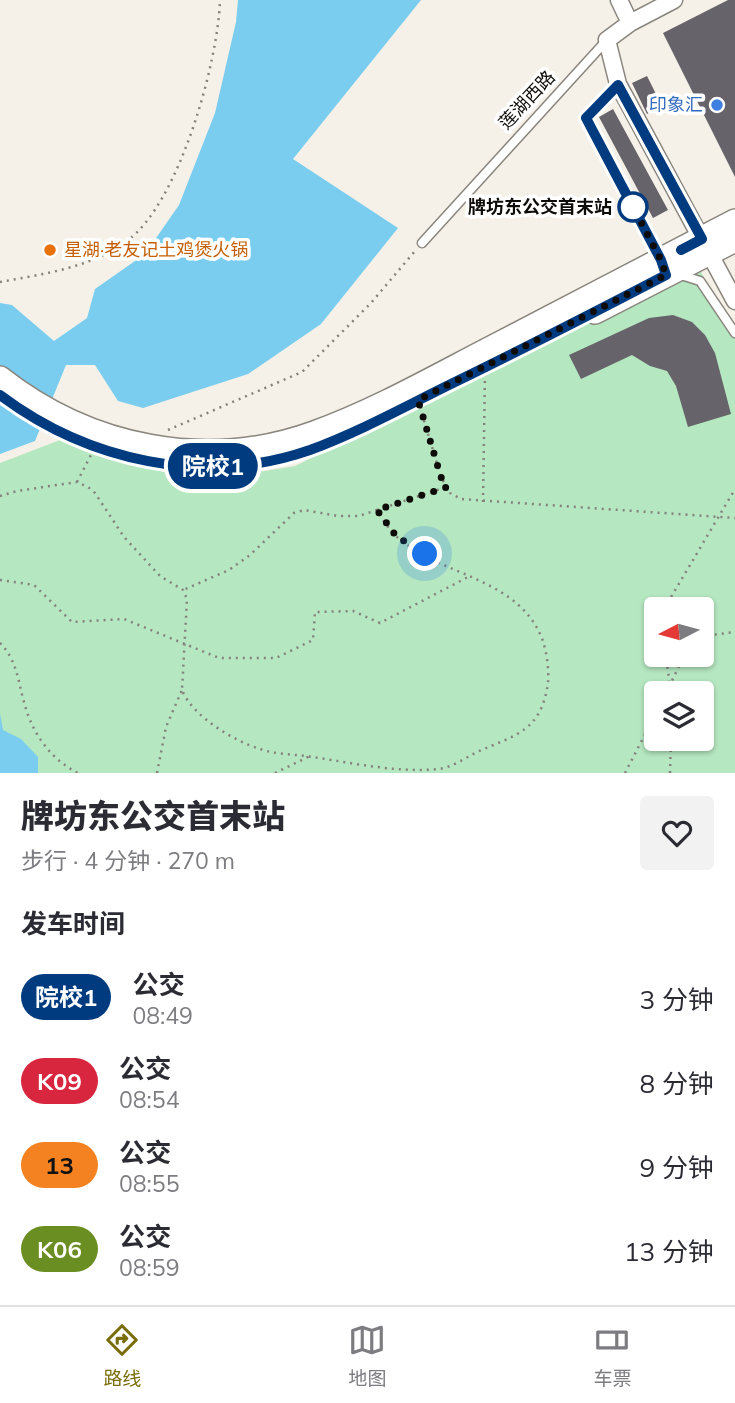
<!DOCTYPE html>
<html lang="zh">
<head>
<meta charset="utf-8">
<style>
  body { margin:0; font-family:Mulish,"Noto Sans SC",sans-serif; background:#f2f2f3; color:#2b2b33; height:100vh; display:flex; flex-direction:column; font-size:26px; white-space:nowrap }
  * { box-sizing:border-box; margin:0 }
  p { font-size:23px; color:#7c7c81 }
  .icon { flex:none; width:38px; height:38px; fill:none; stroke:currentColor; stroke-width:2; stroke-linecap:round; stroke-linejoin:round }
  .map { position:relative; height:773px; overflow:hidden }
  .side { display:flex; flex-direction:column; background:#fff; flex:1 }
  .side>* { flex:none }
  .badge { padding:0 14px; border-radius:23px; font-size:24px; line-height:46px }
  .needle { width:46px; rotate:264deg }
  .tools { position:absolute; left:644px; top:597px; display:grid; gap:14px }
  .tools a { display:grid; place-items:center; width:70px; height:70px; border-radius:7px; background:#fff; box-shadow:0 2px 5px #0004; font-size:35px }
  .you { position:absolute; width:35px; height:35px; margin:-18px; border:5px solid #fff; border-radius:50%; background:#1a73e8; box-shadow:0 0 0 10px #1a73e833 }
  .map>.badge { position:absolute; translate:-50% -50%; box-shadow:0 0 0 4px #fff }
  h2 { padding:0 21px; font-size:26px; line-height:63px }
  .round { display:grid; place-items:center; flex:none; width:74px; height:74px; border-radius:7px; background:#f2f2f3 }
  .summary { display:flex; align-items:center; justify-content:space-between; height:119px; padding:0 21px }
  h1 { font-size:33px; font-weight:800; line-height:52px }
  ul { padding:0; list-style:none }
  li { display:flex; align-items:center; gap:21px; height:84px; padding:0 21px }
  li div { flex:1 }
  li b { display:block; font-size:26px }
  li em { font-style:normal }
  li .badge { min-width:77px; font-weight:700; text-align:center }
  .menu { display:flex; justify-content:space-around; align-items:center; height:98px; border-top:2px solid #e1e1e2; background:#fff; font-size:19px; color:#7c7c81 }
  .menu a { display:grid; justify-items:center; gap:4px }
  .menu .current { color:#796d09 }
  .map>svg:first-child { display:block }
</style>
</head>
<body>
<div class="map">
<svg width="735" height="773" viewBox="0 0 735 773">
  <rect width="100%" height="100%" fill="#f5f1e8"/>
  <!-- green -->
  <path fill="#b5e7c0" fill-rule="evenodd" d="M698 266 735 338V773H0V463L60 440 228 477 295 466ZM656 609H702V654H656ZM656 693H702V738H656Z"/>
  <!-- water -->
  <path fill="#7acdef" d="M238 0H421L293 159 398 228 321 324 248 374 143 408 118 401 95 365H66L35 441 0 454V303L12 305 54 341 87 318 95 289 145 254 179 205 215 113 236 22Z
    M0 714 3 730 21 739 38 757V773H0Z"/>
  <!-- building -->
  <path fill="#67636a" d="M728 0H735V177L663 33Z
    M647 76 662 106 647 114 632 83Z
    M613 109 668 210 653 218 599 117Z
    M673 315 692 322 705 335 715 353 731 414 688 427 676 386 667 371 650 366 632 355 581 379 569 355 649 318Z"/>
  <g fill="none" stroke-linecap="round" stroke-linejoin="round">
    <defs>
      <path id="lane" d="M618 84 586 118 660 257
        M422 243 606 41
        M681 275 700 281 735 333"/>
      <path id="street" d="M619 0 630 23
        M674 0 630 23 607 40 618 84 735 301"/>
      <path id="secondary" d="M595 312 735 240
        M0 378C89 448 206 472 314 433 375 411 433 378 491 348 572 306 654 263 735 221"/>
    </defs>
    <!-- lane casing -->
    <use href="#lane" stroke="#8a867e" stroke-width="11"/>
    <!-- street casing -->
    <use href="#street" stroke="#8a867e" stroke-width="19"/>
    <!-- secondary casing -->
    <use href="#secondary" stroke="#8a867e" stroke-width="26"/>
    <!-- path -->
    <path stroke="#85827c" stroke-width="2.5" stroke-dasharray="2 5" stroke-linecap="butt" d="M0 282C43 274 90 268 127 241 179 203 218 63 220 0
      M420 407 441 477 450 493 461 499 735 518
      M168 430 302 372 371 303 415 251
      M77 482 93 451
      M0 496 17 491 77 482 88 487 95 493 124 537 160 576 183 590 187 599 182 690C192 716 234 741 260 749 277 755 295 754 312 757 354 763 396 773 439 769 453 767 465 758 477 752 515 735 541 732 548 683 549 670 547 654 543 641 519 576 440 577 396 536 388 528 382 519 377 510L359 516H338L304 510 294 513 250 555 229 570 183 590
      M483 502 485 372
      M377 510 446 487
      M0 580 34 585 72 622 124 619 219 658H276L313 640 315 612 353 611 380 623 468 577
      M664 609 735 489
      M656 624V640
      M702 640 712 635 735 632
      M0 643C17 660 18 681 24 702 32 733 50 759 78 773
      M662 654 667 664 671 693
      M666 693 685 654
      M157 773 166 727 182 690
      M275 773 310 756
      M625 773 656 713
      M670 773 671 738"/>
    <!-- lane -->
    <use href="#lane" stroke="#fff" stroke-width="8"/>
    <!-- street -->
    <use href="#street" stroke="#fff" stroke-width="16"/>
    <!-- secondary -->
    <use href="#secondary" stroke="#fff" stroke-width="23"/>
  </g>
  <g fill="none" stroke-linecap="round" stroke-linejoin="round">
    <defs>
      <path id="line" d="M0 395C88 461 204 487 310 450 359 432 406 406 453 383 525 348 595 312 666 275L661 260 586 118 618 85 702 239 681 250"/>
    </defs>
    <!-- line casing -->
    <use href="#line" stroke="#fff" stroke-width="16"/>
    <!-- line -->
    <use href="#line" stroke="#003b80" stroke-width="10"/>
    <!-- walk -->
    <path stroke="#0e0c09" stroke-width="7" stroke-dasharray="0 12.6" d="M425 554 396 536 377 510 447 487 441 477 418 400 666 275 661 260 633 207"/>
  </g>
  <!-- markers -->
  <circle fill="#3f7fe0" stroke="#fff" stroke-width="2.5" cx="717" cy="105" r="7"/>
  <circle fill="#fff" stroke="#003b80" stroke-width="3.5" cx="633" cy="207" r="14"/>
  <circle fill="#e8710a" stroke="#fff" stroke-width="2.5" cx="50" cy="250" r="7"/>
  <g text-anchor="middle" stroke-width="7" stroke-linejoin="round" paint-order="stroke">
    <!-- street labels -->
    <g font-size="18" fill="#0e0c09" stroke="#fff">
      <text transform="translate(527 100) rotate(-47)" y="6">莲湖西路</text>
    </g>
    <!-- shop labels -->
    <g font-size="18" fill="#366cbe" stroke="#fff" text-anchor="end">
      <text x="703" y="111">印象汇</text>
    </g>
    <!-- stop labels -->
    <g font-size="18" font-weight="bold" fill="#0e0c09" stroke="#fff" text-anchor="end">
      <text x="612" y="213">牌坊东公交首末站</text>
    </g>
    <!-- food labels -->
    <g font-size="18" fill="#c56008" stroke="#fff" text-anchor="start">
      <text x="64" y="256">星湖·老友记土鸡煲火锅</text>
    </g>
  </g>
</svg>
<div class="tools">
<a><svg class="needle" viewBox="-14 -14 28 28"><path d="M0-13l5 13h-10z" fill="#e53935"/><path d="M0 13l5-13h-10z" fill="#7c7c81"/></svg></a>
<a><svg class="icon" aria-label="layers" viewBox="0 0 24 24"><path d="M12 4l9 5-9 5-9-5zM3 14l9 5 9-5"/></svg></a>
</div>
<div class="you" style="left:425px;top:554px"></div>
<b class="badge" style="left:213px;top:466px;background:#003b80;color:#fff">院校1</b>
</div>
<section class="side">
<div class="summary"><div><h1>牌坊东公交首末站</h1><p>步行 · 4 分钟 · 270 m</p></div><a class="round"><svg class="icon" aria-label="heart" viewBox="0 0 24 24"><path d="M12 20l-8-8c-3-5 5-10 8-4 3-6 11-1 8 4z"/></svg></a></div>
<h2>发车时间</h2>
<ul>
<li><span class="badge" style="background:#003b80;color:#fff">院校1</span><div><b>公交</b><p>08:49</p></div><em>3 分钟</em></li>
<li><span class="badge" style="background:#d7263d;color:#fff">K09</span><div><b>公交</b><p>08:54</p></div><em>8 分钟</em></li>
<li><span class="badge" style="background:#f58220;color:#111">13</span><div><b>公交</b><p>08:55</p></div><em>9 分钟</em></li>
<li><span class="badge" style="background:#6b8e23;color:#fff">K06</span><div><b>公交</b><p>08:59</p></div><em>13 分钟</em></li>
</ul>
</section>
<nav class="menu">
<a class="current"><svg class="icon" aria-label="directions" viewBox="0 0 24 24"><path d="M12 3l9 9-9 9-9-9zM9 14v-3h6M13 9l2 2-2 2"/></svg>路线</a>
<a><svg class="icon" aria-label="map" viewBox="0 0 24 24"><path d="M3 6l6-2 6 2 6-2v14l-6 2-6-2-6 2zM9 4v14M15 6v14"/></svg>地图</a>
<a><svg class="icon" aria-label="tickets" viewBox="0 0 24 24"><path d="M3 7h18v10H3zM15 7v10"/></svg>车票</a>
</nav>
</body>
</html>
